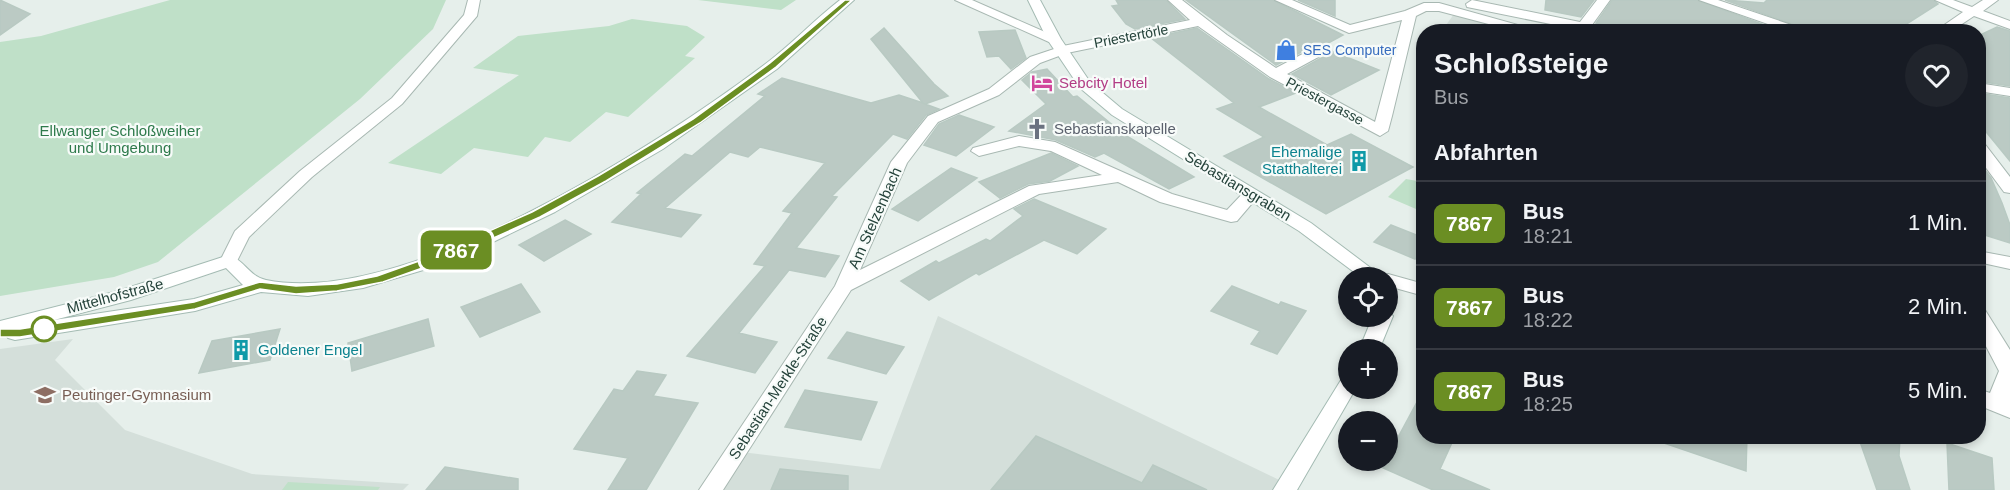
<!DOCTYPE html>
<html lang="de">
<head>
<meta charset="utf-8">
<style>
  body { margin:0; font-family:Arial,sans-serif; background:#20242c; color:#f1f3f6; height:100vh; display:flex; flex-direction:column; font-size:22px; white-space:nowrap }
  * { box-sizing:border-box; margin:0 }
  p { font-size:20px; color:#9ea1a6 }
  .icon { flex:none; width:33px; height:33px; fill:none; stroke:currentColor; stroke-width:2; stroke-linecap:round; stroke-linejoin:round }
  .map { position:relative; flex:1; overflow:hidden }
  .drawer { position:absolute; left:1416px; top:24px; width:570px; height:420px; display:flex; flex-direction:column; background:#171b24; border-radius:24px; box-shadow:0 3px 9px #0003 }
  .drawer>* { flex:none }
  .badge { padding:0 12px; border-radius:9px; font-size:21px; line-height:39px }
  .tools { position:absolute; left:1338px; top:267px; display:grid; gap:12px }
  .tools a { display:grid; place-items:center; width:60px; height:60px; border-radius:50%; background:#171b24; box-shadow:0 3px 9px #0003; font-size:30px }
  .map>.badge { position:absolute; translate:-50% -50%; box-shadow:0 0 0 3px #fff }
  h2 { padding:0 18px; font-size:22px; line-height:54px }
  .round { display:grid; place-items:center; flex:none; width:63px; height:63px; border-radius:32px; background:#20242c }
  .overview { display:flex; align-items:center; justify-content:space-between; height:102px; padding:0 18px }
  h1 { font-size:28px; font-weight:700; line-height:45px }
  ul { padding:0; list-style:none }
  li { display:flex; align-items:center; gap:18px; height:84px; padding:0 18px; border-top:2px solid #363941 }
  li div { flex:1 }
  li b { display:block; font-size:22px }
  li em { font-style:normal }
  li .badge { min-width:66px; font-weight:700; text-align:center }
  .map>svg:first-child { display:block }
</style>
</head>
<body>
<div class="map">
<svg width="2010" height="490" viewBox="0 0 2010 490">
  <rect width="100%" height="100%" fill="#e6efeb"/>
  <!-- built -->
  <path fill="#d4dfda" d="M1454 14 1527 32H1441Z
    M938 316 1300 490H701L725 450 880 469Z
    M73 339 55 360 125 430 252 474 409 484 403 490H0V349Z"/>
  <!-- green -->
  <path fill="#bfe0c8" d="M170 0H446L433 29 360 99 158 262 114 277 0 296V42L41 36Z
    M698 0H796L781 10Z
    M632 19 687 26 705 37 685 56 695 58 628 117 606 112 570 142 545 137 528 157 474 148 441 174 388 163 519 75 473 68 518 36 609 26Z
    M1406 179 1423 182V212L1388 197Z
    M288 482 380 487 378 490H282Z"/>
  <!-- building -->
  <path fill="#bbcac4" stroke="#b8c9c2" stroke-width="1.5" d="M0 0 30 14 0 35Z
    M1116 0H1166L1185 19 1135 29 1126 24 1112 6 1119 5Z
    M1186 0H1273L1343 35 1321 47H1311L1276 65Z
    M1298 0H1335V16Z
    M1546 0H1594L1581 17 1545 10Z
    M1612 0H1697L1783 32H1629L1596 23Z
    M1725 0 1764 3 1767 0H1933L1938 4 1894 32H1814Z
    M1997 27 2010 31V86L1978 81V36Z
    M884 28 934 84 948 96 925 104 939 109 926 115 907 139 893 134 832 196 837 197 796 248 839 256 825 277 789 270 739 333 777 342 755 373 687 356 765 266 754 264 792 213 783 211 825 163 760 147 748 157 730 152 665 208 701 215 681 237 612 222 641 194 637 193 685 154 692 156 765 96 758 94 782 78 871 103 899 95 923 103 871 39Z
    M1197 28 1269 79 1296 93 1259 107 1327 145 1351 134 1413 167 1326 214 1224 156 1264 137 1217 109 1234 103 1151 38Z
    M1015 30 1026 58 1011 69 999 56 987 57 979 32Z
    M1324 48 1379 70 1331 95 1292 74 1323 57Z
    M1047 69 1073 97 1077 96 1125 135 1194 177 1169 189 1104 153 1095 157 1056 140 1009 131 1046 104 1022 80 1032 72Z
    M1978 93 2010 98V161L1978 122Z
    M959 115 994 127 956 156 924 145 939 124Z
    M1051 153 1078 166 1050 181 1028 184 1000 198 979 182Z
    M1978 161 1991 178 2002 203 2010 225V243L1978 233Z
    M951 168 977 178 918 221 892 209Z
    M1034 199 1106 229 1077 254 1044 240 979 275 976 273 929 300 901 281 936 261 939 263 986 239 990 241 1023 216 1014 209Z
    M565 220 591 234 544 261 519 245Z
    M1391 225 1424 238V250L1415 259 1374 242Z
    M521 284 540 312 480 337 461 307Z
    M1232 286 1279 305 1281 302 1306 311 1277 354 1251 344 1260 331 1211 311Z
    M428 319 434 346 352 371 348 343Z
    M280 329 270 360 199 373 212 341Z
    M847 332 904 347 886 374 828 358Z
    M637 371 666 375 653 396 698 403 646 490H608L628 458 574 449 614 389 623 391Z
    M1424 389V436H1455L1440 469 1490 490H1433L1381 467 1388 460V456Z
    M805 390 877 402 861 440 785 427Z
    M1036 436 1142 483 1153 465 1207 490H991Z
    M1655 436H1747L1746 471 1655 440Z
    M1858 436H1900L1899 456 1910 490H1877Z
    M1947 443 1992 458 1994 490H1949Z
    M445 467 518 479V490H426Z
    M780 469 848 476V490H771Z"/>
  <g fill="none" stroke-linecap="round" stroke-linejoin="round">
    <defs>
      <path id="street" d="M468 0H480L477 16 402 104 312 177 249 237 235 265H223L220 261 235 231 300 171 392 98 464 15Z
        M955 0H972L1061 39 1054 43 1049 42Z
        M1168 0H1182L1227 35 1276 68 1312 49H1322V55L1287 74 1375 122 1402 20 1349 33 1275 0H1292L1350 25 1405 11 1424 3H1439L1543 32H1519L1439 11H1426L1416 16 1392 116 1388 131 1380 136 1270 77 1198 26 1067 53 1040 63 999 95 938 122 907 163 860 270 1029 186 1102 175 1051 151 1019 146 979 156 971 151 973 148 1019 136 1055 142 1172 194 1227 210 1246 190 1252 189 1260 194 1237 221 1231 222 1160 202 1118 182 1039 194 851 290 723 490H699L835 286 891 162 928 116 989 89 1030 57 1063 46 1190 20Z
        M1472 0 1580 22 1597 0H1610L1592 25 1611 32H1573L1575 29 1467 7 1466 4Z
        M1699 0H1718L1812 32H1791Z
        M1935 0H1953L1972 7 1983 0H1998L1983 11 2010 21V29L1974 16 1950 32H1934L1963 12Z
        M1978 83 2010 88V96L1978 91Z
        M1978 141 1984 143 2010 177V193L2004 192 1978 157Z
        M1978 251 2010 257V269L1978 262Z
        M1388 274 1424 284V296L1388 286V278H1380Z
        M1978 308 1985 310 2010 350V418L1978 405V389L1990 393 1999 371 1978 331Z"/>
      <path id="secondary" d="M840 0H854L777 69 663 149 555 212 493 242 430 268 363 288 308 296 261 292 195 311 15 340 8 338 5 333 0 335V321L118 291 229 255C243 259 250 277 266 280 405 308 655 147 764 65 791 45 814 20 840 0ZM226 268 243 285 194 299 54 320 131 300Z
        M1028 0H1040L1061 39 1090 82 1122 109 1311 223 1384 278H1362L1299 231 1112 115 1080 88 1047 39Z
        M1388 311 1393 316 1379 350H1359L1373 316H1388Z
        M1348 378V388H1356L1297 490H1273L1341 380Z"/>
    </defs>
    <!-- street casing -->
    <use href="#street" stroke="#a8b8b2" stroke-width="2"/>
    <!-- secondary casing -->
    <use href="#secondary" stroke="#a4bbb3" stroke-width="2"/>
    <!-- street -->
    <use href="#street" fill="#fff" fill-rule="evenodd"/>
    <!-- secondary -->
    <use href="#secondary" fill="#fff" fill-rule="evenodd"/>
  </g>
  <!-- line -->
  <path fill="#6b8e23" stroke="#fff" stroke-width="1.5" d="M845 0H852L776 67 700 123 606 181 540 217 442 261 383 282 337 291 296 294 260 289 195 309 20 337H0V329H20L194 302 260 282 296 286 337 284 377 276 433 256 532 212 598 176 693 119 770 63Z"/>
  <!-- icons -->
  <defs>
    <symbol id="shop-bare" viewBox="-9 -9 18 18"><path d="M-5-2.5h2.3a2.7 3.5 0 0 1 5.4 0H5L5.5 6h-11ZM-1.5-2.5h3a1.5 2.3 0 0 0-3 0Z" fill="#3f7fe0" stroke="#f7fbf9" stroke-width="2.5" paint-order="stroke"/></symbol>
    <symbol id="hotel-bare" viewBox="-9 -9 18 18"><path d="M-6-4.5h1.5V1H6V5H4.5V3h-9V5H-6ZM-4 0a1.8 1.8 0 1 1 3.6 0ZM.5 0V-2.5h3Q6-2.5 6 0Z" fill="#d1479c" stroke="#f7fbf9" stroke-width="2.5" paint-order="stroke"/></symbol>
    <symbol id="church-bare" viewBox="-9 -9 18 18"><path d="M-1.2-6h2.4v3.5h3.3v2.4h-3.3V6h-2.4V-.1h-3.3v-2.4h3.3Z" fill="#6b7280" stroke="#f7fbf9" stroke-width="2.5" paint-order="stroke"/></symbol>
    <symbol id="building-bare" viewBox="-9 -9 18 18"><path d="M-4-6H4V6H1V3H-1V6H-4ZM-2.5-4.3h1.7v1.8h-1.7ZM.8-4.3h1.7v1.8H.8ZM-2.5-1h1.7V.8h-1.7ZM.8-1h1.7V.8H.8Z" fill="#0f9aa8" stroke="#f7fbf9" stroke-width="2.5" paint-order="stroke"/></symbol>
    <symbol id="school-bare" viewBox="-9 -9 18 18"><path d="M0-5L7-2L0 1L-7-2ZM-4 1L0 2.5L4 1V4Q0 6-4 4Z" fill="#8d6e63" stroke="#f7fbf9" stroke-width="2.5" paint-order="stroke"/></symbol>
  </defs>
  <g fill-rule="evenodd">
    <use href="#shop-bare" x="1271" y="35" width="30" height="30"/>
    <use href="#hotel-bare" x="1027" y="68" width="30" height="30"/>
    <use href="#church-bare" x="1022" y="114" width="30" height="30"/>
    <use href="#building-bare" x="1344" y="146" width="30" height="30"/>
    <use href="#building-bare" x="226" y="335" width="30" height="30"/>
    <use href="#school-bare" x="30" y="380" width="30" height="30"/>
  </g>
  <!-- markers -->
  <circle fill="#fff" stroke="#6b8e23" stroke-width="3" cx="44" cy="329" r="12"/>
  <g text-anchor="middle" stroke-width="4.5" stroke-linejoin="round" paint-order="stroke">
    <!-- far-street labels -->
    <g font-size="14" fill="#24423a" stroke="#f7fbf9">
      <text transform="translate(1131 36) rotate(-11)" y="5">Priestertörle</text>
      <text transform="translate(1325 101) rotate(28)" y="5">Priestergasse</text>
    </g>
    <!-- far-shop labels -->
    <g font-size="14" fill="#366cbe" stroke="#f7fbf9" text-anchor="start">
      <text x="1303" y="55">SES Computer</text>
    </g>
    <!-- hotel labels -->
    <g font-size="15" fill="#b23c85" stroke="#f7fbf9" text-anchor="start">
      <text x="1059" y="88">Sebcity Hotel</text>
    </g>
    <!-- worship labels -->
    <g font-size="15" fill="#5b616d" stroke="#f7fbf9" text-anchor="start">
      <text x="1054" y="134">Sebastianskapelle</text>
    </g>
    <!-- park labels -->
    <g font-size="15" fill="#2d7a4b" stroke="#f7fbf9">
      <text x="120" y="136">Ellwanger Schloßweiher<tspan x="120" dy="17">und Umgebung</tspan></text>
    </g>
    <!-- culture labels -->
    <g font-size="15" fill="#0d838f" stroke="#f7fbf9" text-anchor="end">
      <text x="1342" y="157">Ehemalige<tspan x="1342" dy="17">Statthalterei</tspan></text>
      <text x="258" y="355" text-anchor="start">Goldener Engel</text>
    </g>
    <!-- street labels -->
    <g font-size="15" fill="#24423a" stroke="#f7fbf9">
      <text transform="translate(1238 186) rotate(31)" y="5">Sebastiansgraben</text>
      <text transform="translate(875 218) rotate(-66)" y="5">Am Stelzenbach</text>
      <text transform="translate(115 296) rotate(-15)" y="5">Mittelhofstraße</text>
      <text transform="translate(778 388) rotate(-57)" y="5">Sebastian-Merkle-Straße</text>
    </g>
    <!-- education labels -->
    <g font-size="15" fill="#785e54" stroke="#f7fbf9" text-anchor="start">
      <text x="62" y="400">Peutinger-Gymnasium</text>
    </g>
  </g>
</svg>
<div class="tools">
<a><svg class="icon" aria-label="locate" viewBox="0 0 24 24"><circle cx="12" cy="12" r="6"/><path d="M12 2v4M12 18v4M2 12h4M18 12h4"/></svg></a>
<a>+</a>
<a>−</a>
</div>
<b class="badge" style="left:456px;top:250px;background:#6b8e23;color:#fff">7867</b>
<section class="drawer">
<div class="overview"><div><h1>Schloßsteige</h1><p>Bus</p></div><a class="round"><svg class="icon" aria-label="heart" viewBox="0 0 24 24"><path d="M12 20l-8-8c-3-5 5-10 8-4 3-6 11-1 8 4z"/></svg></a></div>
<h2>Abfahrten</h2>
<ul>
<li><span class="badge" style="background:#6b8e23;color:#fff">7867</span><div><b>Bus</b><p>18:21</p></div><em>1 Min.</em></li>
<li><span class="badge" style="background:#6b8e23;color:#fff">7867</span><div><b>Bus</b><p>18:22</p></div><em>2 Min.</em></li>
<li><span class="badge" style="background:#6b8e23;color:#fff">7867</span><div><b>Bus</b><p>18:25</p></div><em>5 Min.</em></li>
</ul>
</section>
</div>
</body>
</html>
